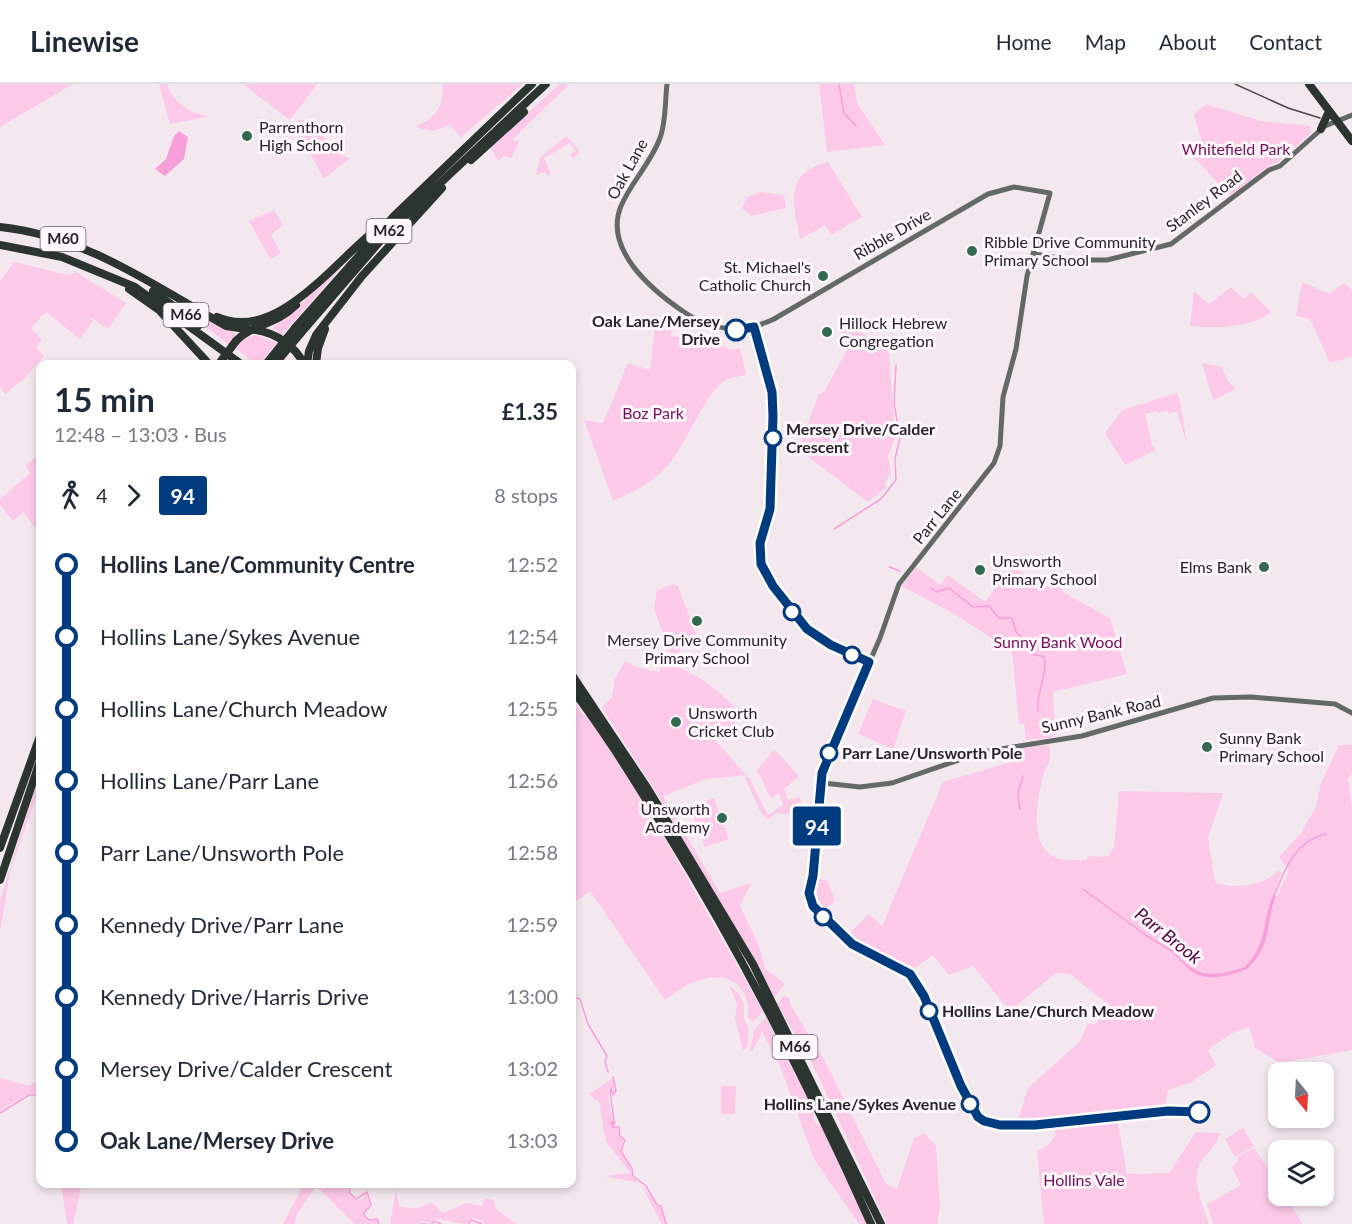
<!DOCTYPE html>
<html lang="en">
<head>
<meta charset="utf-8">
<style>
  body { margin:0; font-family:Lato,sans-serif; background:#f6f6f7; color:#1f2937; height:100vh; display:flex; flex-direction:column; font-size:22px; white-space:nowrap }
  * { box-sizing:border-box; margin:0 }
  p { font-size:20px; color:#747a83 }
  .icon { flex:none; width:33px; height:33px; fill:none; stroke:currentColor; stroke-width:2; stroke-linecap:round; stroke-linejoin:round }
  .map { position:relative; flex:1; overflow:hidden }
  .sheet { position:absolute; left:36px; top:276px; width:540px; height:828px; display:flex; flex-direction:column; background:#fff; border-radius:12px; box-shadow:0 3px 9px #0003 }
  .sheet>* { flex:none }
  .badge { padding:0 12px; border-radius:4px; font-size:21px; line-height:39px }
  .needle { width:39px; rotate:162deg }
  .tools { position:absolute; left:1268px; top:978px; display:grid; gap:12px }
  .tools a { display:grid; place-items:center; width:66px; height:66px; border-radius:12px; background:#fff; box-shadow:0 3px 9px #0003; font-size:30px }
  .map>.badge { position:absolute; translate:-50% -50%; box-shadow:0 0 0 3px #fff }
  .legs { display:flex; align-items:center; gap:9px; height:66px; padding:0 18px; font-size:20px }
  .legs p { margin-inline-start:auto }
  .head { display:flex; align-items:center; justify-content:space-between; height:102px; padding:0 18px }
  h1 { font-size:33px; font-weight:700; line-height:45px }
  ul { padding:0 18px; list-style:none }
  li { display:flex; align-items:center; gap:21px; height:72px; font-size:22px }
  li i { display:grid; place-items:center; width:9px; height:100%; margin:0 8px; background:currentColor }
  li i::after { content:''; width:15px; height:15px; margin:-8px; border:4px solid; border-radius:50%; background:#fff }
  li p { margin-inline-start:auto }
  li:first-child i { background:linear-gradient(#0000 50%,currentColor 0) }
  li:last-child i { background:linear-gradient(currentColor 50%,#0000 0) }
  header { display:flex; align-items:center; gap:36px; box-sizing:border-box; height:84px; padding:0 30px; background:#fff; border-bottom:2px solid #e0e1e3 }
  header strong { font-size:28px }
  nav { display:flex; gap:33px; margin-inline-start:auto; font-size:21px }
  .map>svg:first-child { display:block }
</style>
</head>
<body>
<header>
<strong>Linewise</strong>
<nav><a>Home</a><a>Map</a><a>About</a><a>Contact</a></nav>
</header>
<div class="map">
<svg width="1352" height="1140" viewBox="0 0 1352 1140">
  <rect width="100%" height="100%" fill="#f4e8ef"/>
  <!-- green -->
  <path fill="#fcc9e9" d="M0 0H73L0 43Z
    M159 0H167C173 19 192 31 211 32L170 40Z
    M243 0H317L290 36Z
    M442 0H523L461 53 449 41 434 47 414 43C435 36 445 22 442 0Z
    M560 0H569L513 55 514 58 517 56 519 59 511 74 504 72 498 77 490 63Z
    M819 0H854L857 19 885 61 827 68Z
    M1206 20 1261 37 1310 42 1311 49 1277 79 1270 81 1230 112 1192 71 1202 59 1194 30Z
    M298 36 316 38C324 54 330 69 350 74L324 95 301 53Z
    M566 52 579 66V70L572 74 570 70 575 67 570 59 544 74 551 90 547 92 545 88 536 91 540 74Z
    M828 78 862 133 831 151 825 141 800 155C793 118 783 90 828 78Z
    M761 108 784 111 786 124 751 132 742 124 747 113Z
    M274 126 283 141 271 151 281 169 270 175 249 137Z
    M353 170 282 251 272 244 283 236Z
    M14 178 68 191 76 188 126 219 108 245 89 232 93 237 80 255 46 228 31 244 42 256 36 263 44 272 25 294 5 310 0 303V197Z
    M1302 198 1330 210 1344 199 1352 206V272L1330 279 1310 235 1296 232Z
    M1231 203 1244 215 1251 208 1271 228C1253 244 1213 245 1190 242L1194 207 1209 220Z
    M170 215 235 249 236 251 229 261Z
    M844 238 886 263 889 271 895 354 888 372 891 389 885 399 886 404 868 418 798 365 819 310 824 308 848 264 845 261 849 255 839 247Z
    M655 243 672 246 671 252 709 256 731 266 740 264 746 291C741 292 733 293 728 295 705 306 687 361 667 382 652 399 633 408 613 417L584 336 603 339 628 279 650 286Z
    M256 251 277 259 259 280H255L236 264 244 255Z
    M1202 279 1222 283 1227 296 1236 305 1213 316Z
    M1177 309 1180 316 1187 361 1177 327 1169 330 1167 326 1158 329 1157 327 1145 330 1152 361 1156 366 1125 381 1105 349 1122 326Z
    M40 371V449L23 428 13 437 0 421V415L30 389 25 381Z
    M1012 482 1045 504 1057 492 1063 508 1110 534 1127 590 1053 608 1055 653 1026 656 1024 640H1019L1012 567 954 530 902 502 916 483 940 501 948 491 985 518Z
    M674 500 678 502 690 534 688 536 699 554 686 559 676 572 678 578 673 577 654 525 657 506Z
    M625 577C636 584 647 586 660 588L662 580C696 585 721 608 743 632L716 657 746 691 706 695 663 712 720 809 751 799 740 822 757 857 766 885 785 900 774 914 656 708 602 624 612 613 615 595Z
    M873 615 906 627 893 665 858 650Z
    M572 616 585 633 588 632 653 734 763 927 753 938 748 934C751 904 731 887 701 896 688 899 676 908 665 916L590 807 572 820Z
    M1049 661C1053 682 1046 678 1042 696 1037 718 1029 760 1054 773 1062 777 1077 776 1086 776L1088 772 1108 773 1114 763 1119 707 1223 709 1208 754 1215 798C1232 806 1267 802 1278 786L1281 789 1271 818 1278 810 1289 787 1279 773 1301 749 1316 723 1321 699 1339 661H1352V689L1348 695 1352 722V966L1280 979 1255 964 1249 943 1230 950 1208 966 1216 981 1190 999 1168 1006 1164 1024 1018 1036 1028 1004 1079 958 1088 940H1095L1110 925 1106 919 1070 890 1056 889 1010 927 973 882 949 891 933 871 912 886 882 873 847 852 869 830 882 842 943 698 1018 676 1019 664Z
    M773 667 777 668 799 692 784 705 788 716 799 713 804 724 802 732 776 729 768 736 760 727 745 694 748 692 768 731 783 721 779 709 772 714C764 707 765 696 756 687Z
    M40 690V702L10 788 0 848V816Z
    M714 714 729 755 705 763 690 723Z
    M817 794 828 797 835 817 823 826C813 815 811 808 817 794Z
    M729 901 739 910 744 920V935L749 945 747 964 743 966 735 935 737 920Z
    M784 912 789 914 790 920 826 979 886 1100 897 1105 914 1054 924 1049 936 1062 940 1123 937 1140H887L813 981 777 920Z
    M766 933 813 1026 815 1038 823 1045 867 1140H859L814 1075 780 982 762 948 752 968 750 966 754 946Z
    M0 994 30 1002 33 999 40 1000V1009L28 1010 0 1026Z
    M612 995 615 1007 613 1010V1004L609 1005 608 1014 613 1036 609 1040H615L612 1043 618 1045 619 1052 624 1056 620 1067 631 1086 632 1093C643 1099 647 1112 655 1115L656 1122 661 1123 665 1140H662L640 1099 604 1092 630 1089 606 1057 599 1018 589 1010Z
    M721 1002H736L735 1030H721Z
    M1117 1034 1127 1090 1169 1089 1196 1048 1220 1049C1218 1059 1209 1068 1202 1076 1189 1094 1203 1121 1209 1140H1044L1037 1067 1048 1061 1056 1051 1054 1043 1059 1041Z
    M1243 1044 1254 1062 1235 1073 1225 1055Z
    M1254 1064 1278 1099V1112H1286L1302 1140H1213L1207 1120 1241 1101 1232 1084 1238 1077 1237 1073Z
    M67 1100H82L73 1140H67L61 1101Z
    M304 1100H330L331 1102 346 1100 348 1108 356 1116 362 1115 366 1110 370 1121 362 1130 369 1137 377 1136 378 1140H355L316 1102 297 1130 294 1140H283Z
    M396 1106 399 1122 414 1125 432 1119 443 1129 466 1119 482 1122 484 1114 494 1116 496 1125 517 1140H484L482 1136 472 1134 468 1140C456 1140 445 1135 434 1135L431 1140 424 1137 420 1140H390Z"/>
  <!-- water -->
  <path fill="#f79fd9" d="M179 47 188 53 184 75 165 92 155 85 166 75 174 52Z
    M1273 811 1276 812C1264 842 1274 859 1247 885 1228 893 1200 900 1185 881L1187 880C1203 896 1226 889 1245 883 1268 859 1262 838 1273 811Z"/>
  <g fill="none" stroke-linecap="round" stroke-linejoin="round">
    <!-- stream -->
    <path stroke="#f79fd9" stroke-width="1.5" d="M839 0 844 29 856 42
      M834 445 881 415 896 396 895 375 900 354 894 319 896 281
      M889 483 900 487
      M931 504 936 508 949 504 973 523 989 522 999 534H1012L1016 548 1025 556 1035 554 1033 570 1044 573C1048 593 1036 607 1038 627
      M1020 725 1018 710 1023 692
      M1083 805 1147 852 1172 867 1187 882
      M1274 812C1285 785 1295 757 1326 750
      M572 913 580 915 588 940 607 972 605 977 608 988
      M613 993 616 1007 613 1011 611 1004 610 1008 614 1036 610 1040 615 1038 612 1043H619L620 1052 625 1056 621 1067 632 1085 633 1092 646 1102 657 1121 661 1122 666 1140
      M0 1029 29 1011H40
      M333 1100 336 1102 342 1100
      M348 1100 350 1109 356 1115 367 1108 371 1121 363 1130 369 1136 377 1135 379 1140
      M422 1140H426
      M432 1140 434 1137 441 1140
      M469 1140 471 1136 482 1140"/>
    <!-- secondary -->
    <path stroke="#636a66" stroke-width="5" d="M667 0C665 17 666 38 660 54 651 79 631 98 621 122 603 166 653 207 684 228 712 247 743 250 774 235L988 110 1014 103 1050 109 1027 192 1016 265 1003 313 1000 362 994 379 899 500 880 554 829 671 822 689 823 699 860 703 892 699 982 668 1082 652 1213 614 1251 613 1335 620 1352 629
      M1034 170 1072 176H1107L1171 160 1269 86 1280 82 1325 42 1352 31
      M754 243 772 308 773 332 770 425 760 459 761 480 773 502 807 545 831 561 869 578"/>
    <!-- highway -->
    <path stroke="#2b342f" stroke-width="8" d="M1309 0 1352 57
      M1321 45 1329 27
      M471 76 524 28
      M0 143C85 152 153 201 226 242L252 246
      M0 161 62 173 135 203 241 280
      M129 205 159 226 209 280
      M153 207 199 241
      M217 233C277 260 336 175 378 144
      M295 244 394 132 532 0
      M256 246C276 249 295 262 304 280
      M301 249 388 148 546 0
      M236 257C252 240 276 241 296 221
      M307 280 309 267 316 251 362 192 442 104
      M316 280 318 264 325 245
      M572 591 648 705 753 880 881 1140
      M572 605C607 651 637 701 667 749 744 874 811 1006 871 1140
      M0 764 40 652
      M0 796 40 677"/>
    <!-- tram -->
    <path stroke="#4b4548" stroke-width="1.5" d="M1235 0 1288 24 1320 34"/>
    <!-- highway-bridge -->
    <path stroke="#2b342f" stroke-width="8" d="M221 277 236 257
      M266 280 295 244
      M275 280 301 249"/>
  </g>
  <g fill="none" stroke-linecap="round" stroke-linejoin="round">
    <defs>
      <path id="line-1" d="M736 246 754 243 772 308 773 332 770 425 760 459 761 480 773 502 807 545 831 561 869 578 822 689 813 792 809 809 813 822 852 860 910 890 924 912 961 1002 978 1033 984 1037 1000 1041H1035L1168 1027 1199 1028"/>
    </defs>
    <!-- line-1 casing -->
    <use href="#line-1" stroke="#fff" stroke-width="14"/>
    <!-- line-1 -->
    <use href="#line-1" stroke="#003b80" stroke-width="9"/>
  </g>
  <!-- markers -->
  <g fill="#33694f" stroke="#fef7fb" stroke-width="2">
    <circle cx="247" cy="52" r="6"/>
    <circle cx="972" cy="167" r="6"/>
    <circle cx="823" cy="192" r="6"/>
    <circle cx="827" cy="248" r="6"/>
    <circle cx="1264" cy="483" r="6"/>
    <circle cx="980" cy="486" r="6"/>
    <circle cx="697" cy="537" r="6"/>
    <circle cx="676" cy="638" r="6"/>
    <circle cx="1207" cy="663" r="6"/>
    <circle cx="722" cy="734" r="6"/>
  </g>
  <g fill="#fff" stroke="#003b80" stroke-width="3">
    <circle cx="736" cy="246" r="10"/>
    <circle cx="773" cy="354" r="8"/>
    <circle cx="792" cy="528" r="8"/>
    <circle cx="852" cy="571" r="8"/>
    <circle cx="829" cy="669" r="8"/>
    <circle cx="823" cy="833" r="8"/>
    <circle cx="929" cy="927" r="8"/>
    <circle cx="970" cy="1020" r="8"/>
    <circle cx="1199" cy="1028" r="10"/>
  </g>
  <g text-anchor="middle" stroke-width="6" stroke-linejoin="round" paint-order="stroke">
    <!-- shield labels -->
    <g fill="#fef7fb" stroke="#686366" stroke-width="1.5">
      <rect x="366.5" y="135" width="45" height="24" rx="4.5"/>
      <rect x="40.5" y="143" width="45" height="24" rx="4.5"/>
      <rect x="163.5" y="219" width="45" height="24" rx="4.5"/>
      <rect x="772.5" y="951" width="45" height="24" rx="4.5"/>
    </g>
    <g font-size="15" font-weight="bold" fill="#282326">
      <text x="389" y="152">M62</text>
      <text x="63" y="160">M60</text>
      <text x="186" y="236">M66</text>
      <text x="795" y="968">M66</text>
    </g>
    <!-- poi labels -->
    <g font-size="16" fill="#282326" stroke="#fef7fb" text-anchor="start">
      <text x="259" y="49">Parrenthorn<tspan x="259" dy="18">High School</tspan></text>
      <text x="984" y="164">Ribble Drive Community<tspan x="984" dy="18">Primary School</tspan></text>
      <text x="811" y="189" text-anchor="end">St. Michael's<tspan x="811" dy="18">Catholic Church</tspan></text>
      <text x="839" y="245">Hillock Hebrew<tspan x="839" dy="18">Congregation</tspan></text>
      <text x="992" y="483">Unsworth<tspan x="992" dy="18">Primary School</tspan></text>
      <text x="1252" y="489" text-anchor="end">Elms Bank</text>
      <text x="697" y="562" text-anchor="middle">Mersey Drive Community<tspan x="697" dy="18">Primary School</tspan></text>
      <text x="688" y="635">Unsworth<tspan x="688" dy="18">Cricket Club</tspan></text>
      <text x="1219" y="660">Sunny Bank<tspan x="1219" dy="18">Primary School</tspan></text>
      <text x="710" y="731" text-anchor="end">Unsworth<tspan x="710" dy="18">Academy</tspan></text>
    </g>
    <!-- park labels -->
    <g font-size="16" fill="#760f5d" stroke="#fef7fb">
      <text x="1236" y="71">Whitefield Park</text>
      <text x="653" y="335">Boz Park</text>
      <text x="1058" y="564">Sunny Bank Wood</text>
      <text x="1084" y="1102">Hollins Vale</text>
    </g>
    <!-- street labels -->
    <g font-size="16" fill="#282326" stroke="#fef7fb">
      <text transform="translate(627 85) rotate(-61)" y="6">Oak Lane</text>
      <text transform="translate(1204 117) rotate(-37)" y="6">Stanley Road</text>
      <text transform="translate(892 150) rotate(-30)" y="6">Ribble Drive</text>
      <text transform="translate(937 432) rotate(-51)" y="6">Parr Lane</text>
      <text transform="translate(1101 630) rotate(-13)" y="6">Sunny Bank Road</text>
    </g>
    <!-- stop labels -->
    <g font-size="16" font-weight="bold" fill="#282326" stroke="#fef7fb" text-anchor="start">
      <text x="720" y="243" text-anchor="end">Oak Lane/Mersey<tspan x="720" dy="18">Drive</tspan></text>
      <text x="786" y="351">Mersey Drive/Calder<tspan x="786" dy="18">Crescent</tspan></text>
      <text x="842" y="675">Parr Lane/Unsworth Pole</text>
      <text x="942" y="933">Hollins Lane/Church Meadow</text>
      <text x="956" y="1026" text-anchor="end">Hollins Lane/Sykes Avenue</text>
    </g>
    <!-- water labels -->
    <g font-size="18" font-style="italic" fill="#530440" stroke="#fef7fb">
      <text transform="translate(1168 852) rotate(38)" y="6">Parr Brook</text>
    </g>
  </g>
</svg>
<div class="tools">
<a><svg class="needle" viewBox="-14 -14 28 28"><path d="M0-13l5 13h-10z" fill="#e53935"/><path d="M0 13l5-13h-10z" fill="#747a83"/></svg></a>
<a><svg class="icon" aria-label="layers" viewBox="0 0 24 24"><path d="M12 4l9 5-9 5-9-5zM3 14l9 5 9-5"/></svg></a>
</div>
<b class="badge" style="left:817px;top:742px;background:#003b80;color:#fff">94</b>
<section class="sheet">
<div class="head"><div><h1>15 min</h1><p>12:48 – 13:03 · Bus</p></div><b>£1.35</b></div>
<div class="legs"><svg class="icon" aria-label="walk" viewBox="0 0 24 24"><circle cx="13" cy="4" r="2"/><path d="M13 8l-2 6 4 7M11 14l-3 7M7 12l3-4h3l4 4"/></svg>4<svg class="icon" aria-label="forward" viewBox="0 0 24 24"><path d="M9 5l7 7-7 7"/></svg><b class="badge" style="background:#003b80;color:#fff">94</b><p>8 stops</p></div>
<ul>
<li><i style="color:#003b80"></i><b>Hollins Lane/Community Centre</b><p>12:52</p></li>
<li><i style="color:#003b80"></i><span>Hollins Lane/Sykes Avenue</span><p>12:54</p></li>
<li><i style="color:#003b80"></i><span>Hollins Lane/Church Meadow</span><p>12:55</p></li>
<li><i style="color:#003b80"></i><span>Hollins Lane/Parr Lane</span><p>12:56</p></li>
<li><i style="color:#003b80"></i><span>Parr Lane/Unsworth Pole</span><p>12:58</p></li>
<li><i style="color:#003b80"></i><span>Kennedy Drive/Parr Lane</span><p>12:59</p></li>
<li><i style="color:#003b80"></i><span>Kennedy Drive/Harris Drive</span><p>13:00</p></li>
<li><i style="color:#003b80"></i><span>Mersey Drive/Calder Crescent</span><p>13:02</p></li>
<li><i style="color:#003b80"></i><b>Oak Lane/Mersey Drive</b><p>13:03</p></li>
</ul>
</section>
</div>
</body>
</html>
